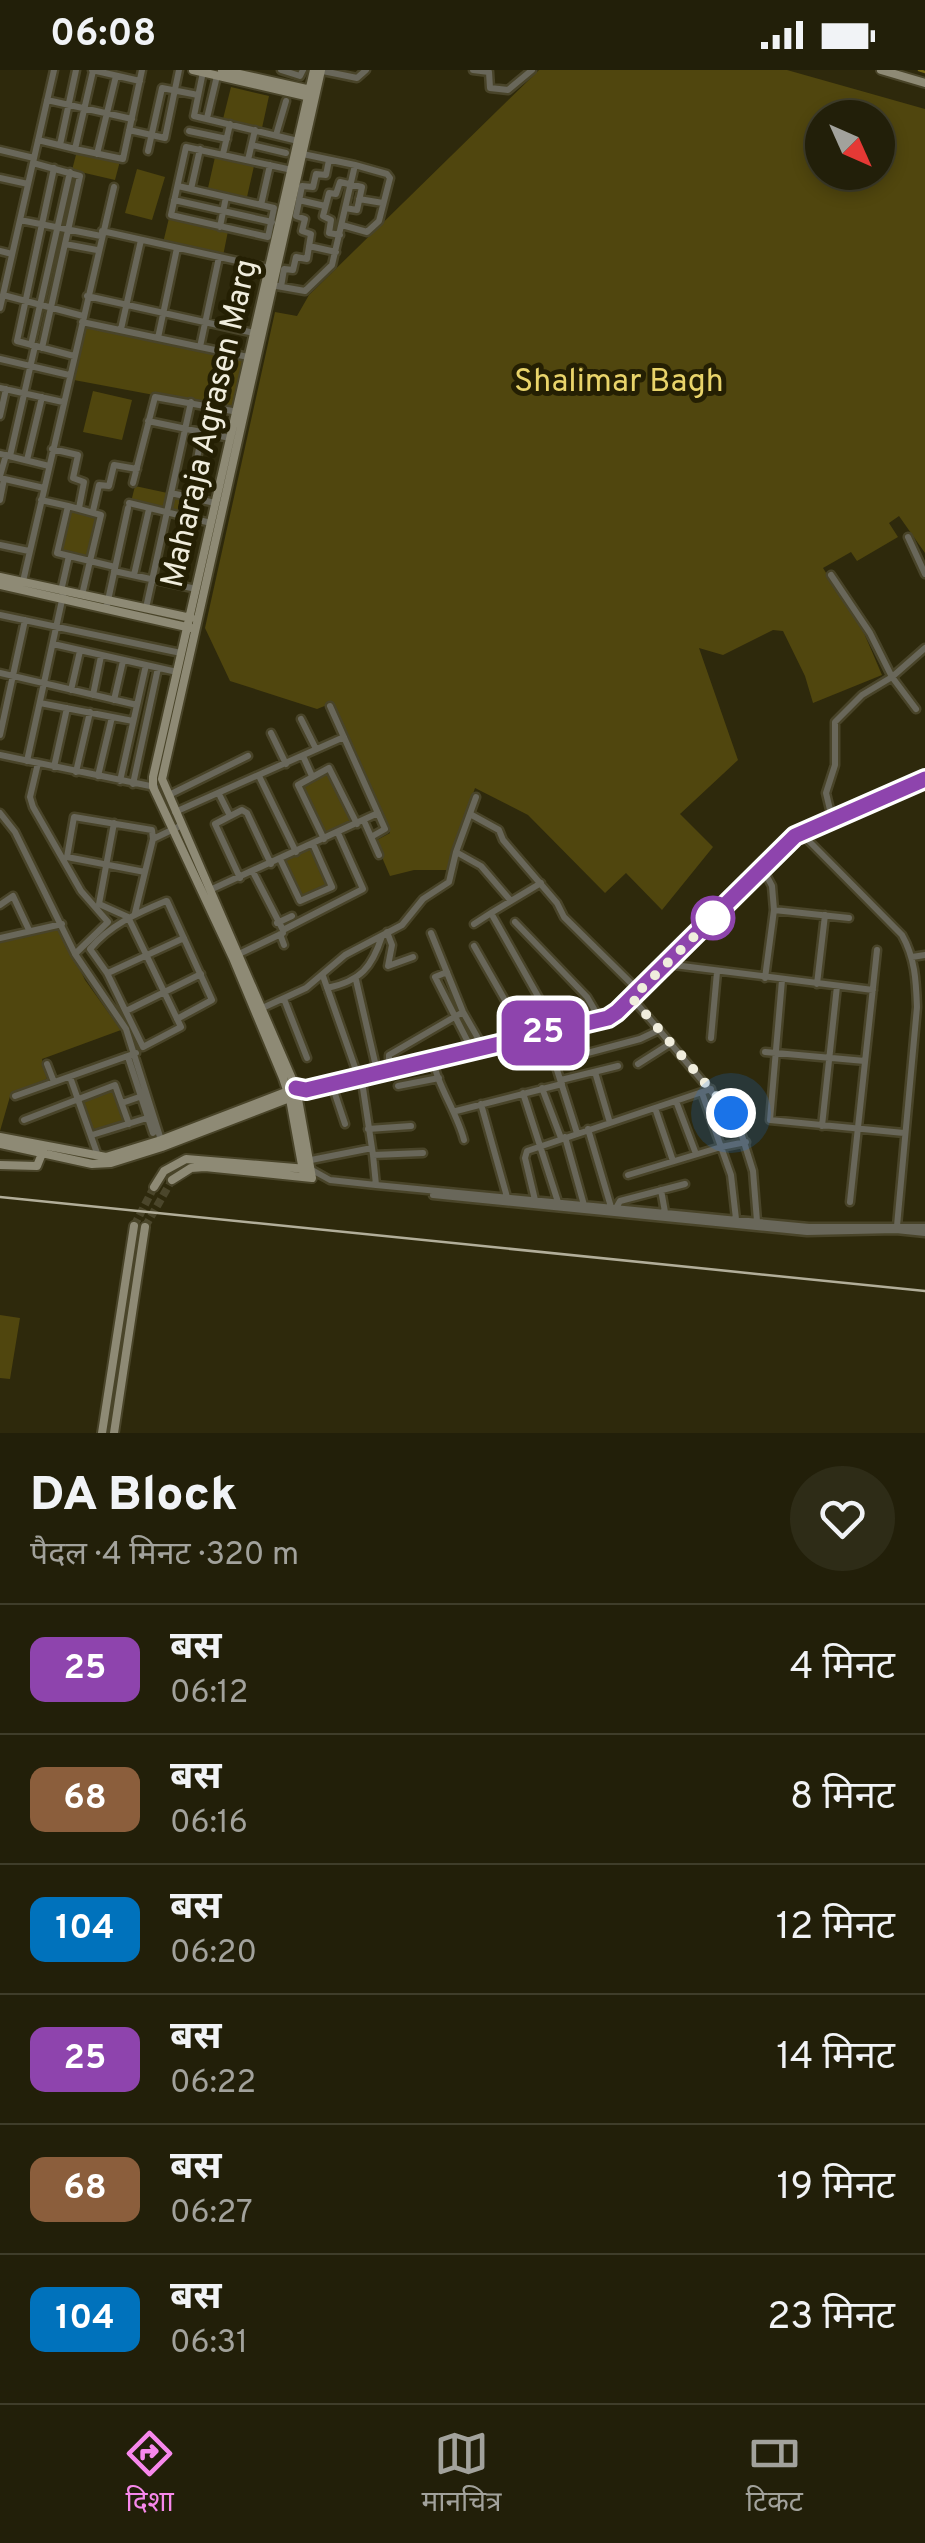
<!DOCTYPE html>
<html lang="hi">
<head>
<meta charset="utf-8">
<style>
  body { margin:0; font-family:Overpass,"Noto Sans Devanagari",sans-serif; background:#2e2c17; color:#f1f3f6; height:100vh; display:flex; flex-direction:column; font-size:38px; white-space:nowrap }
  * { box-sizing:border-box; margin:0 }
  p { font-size:32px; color:#a2a29c }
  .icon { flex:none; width:55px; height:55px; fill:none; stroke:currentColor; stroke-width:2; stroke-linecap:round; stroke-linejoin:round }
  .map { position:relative; height:1363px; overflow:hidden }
  .panel { display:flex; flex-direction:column; background:#221f09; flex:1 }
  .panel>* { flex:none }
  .badge { padding:0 20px; border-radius:15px; font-size:35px; line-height:65px }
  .needle { width:65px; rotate:135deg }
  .buttons { position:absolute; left:805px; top:30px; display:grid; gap:20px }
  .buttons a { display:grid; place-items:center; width:90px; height:90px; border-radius:50%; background:#221f09; box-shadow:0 5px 15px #0003,0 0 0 2px #3f3d2a; font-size:50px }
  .you { position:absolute; width:50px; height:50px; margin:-25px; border:8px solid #fff; border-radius:50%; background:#1a73e8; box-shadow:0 0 0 15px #1a73e833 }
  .map>.badge { position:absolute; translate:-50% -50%; box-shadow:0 0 0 5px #fff }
  .round { display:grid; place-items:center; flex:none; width:105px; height:105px; border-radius:52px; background:#2e2c17 }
  .overview { display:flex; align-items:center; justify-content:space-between; height:170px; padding:0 30px }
  h1 { font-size:48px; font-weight:800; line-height:75px }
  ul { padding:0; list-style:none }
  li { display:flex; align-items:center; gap:30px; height:130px; padding:0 30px; border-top:2px solid #3f3d2a }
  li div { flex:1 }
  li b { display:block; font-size:38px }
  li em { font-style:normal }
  li .badge { min-width:110px; font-weight:700; text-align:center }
  .status { display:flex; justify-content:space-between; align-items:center; height:70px; padding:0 50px; background:#221f09; direction:ltr }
  .status svg { height:28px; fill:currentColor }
  .dock { display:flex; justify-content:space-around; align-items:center; height:140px; border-top:2px solid #3f3d2a; background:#221f09; font-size:28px; color:#a2a29c }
  .dock a { display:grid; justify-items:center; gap:5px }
  .dock .active { color:#f788ec }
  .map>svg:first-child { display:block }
</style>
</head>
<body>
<div class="status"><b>06:08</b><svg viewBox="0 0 49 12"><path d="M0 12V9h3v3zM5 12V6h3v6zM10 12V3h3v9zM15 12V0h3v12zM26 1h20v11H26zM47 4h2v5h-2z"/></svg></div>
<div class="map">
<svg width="925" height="1363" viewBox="0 0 925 1363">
  <rect width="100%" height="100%" fill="#2e290c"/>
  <!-- green -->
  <path fill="#50460e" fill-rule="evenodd" d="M539 0H787L925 39V483L899 446 889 453 898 467 857 491 851 482 823 498 864 563 882 605 813 633 805 606 783 561 773 560 723 585 699 578 738 690 680 744 713 777 662 840 626 803 605 823 528 745 475 718 447 800H414L390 806 375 771 390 763 332 633 317 639 230 611 205 558 275 242 297 246 309 225ZM822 48H878V102H822Z
    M231 17 269 26 262 58 223 49Z
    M77 81 120 91 115 110 72 100Z
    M215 87 254 96 247 127 208 118Z
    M137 99 165 107 152 150 125 143Z
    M169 148 228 161 223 186 163 173Z
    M85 256 246 288 234 340 74 310Z
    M93 321 132 330 122 370 83 362Z
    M135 416 186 427 182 448 130 436Z
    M69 438 99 445 89 489 59 482Z
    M329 700 354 753 324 767 299 714Z
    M313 777 331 815 301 829 283 790Z
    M60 857 85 910 121 960 42 989 47 1009 11 1023 0 1061V872Z
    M115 1017 127 1051 92 1063 80 1030Z
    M0 1245 20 1248 10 1309 0 1308Z"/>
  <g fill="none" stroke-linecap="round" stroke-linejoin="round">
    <!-- stream -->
    <path stroke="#776816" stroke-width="2.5" d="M919 0 925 2"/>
    <!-- secondary-tunnel -->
    <path stroke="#4b462b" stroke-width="8" stroke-dasharray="8 4" stroke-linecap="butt" d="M134 1156 154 1117
      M145 1157 172 1110"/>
    <defs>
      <path id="street" d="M92 0 140 11
        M281 0 300 6 303 0
        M318 0 357 8 366 0
        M473 0 489 2 490 18 508 20 532 0
        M203 2 194 46 298 71
        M47 30 132 49
        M207 48 217 6
        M129 60 165 68 179 0
        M189 61 227 69
        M276 65 286 31
        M38 70 75 79 93 1
        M60 75 76 0
        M252 75 286 83
        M75 79 123 89 142 0
        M0 80 34 88
        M148 81 162 18 198 25
        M97 84 116 6
        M223 84 230 54
        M248 90 255 60
        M33 93 80 106 42 278
        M54 98 17 271 74 286
        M0 108 28 114
        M178 116 274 138
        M191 119 200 79
        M359 129 383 133
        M174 130 272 152
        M299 130 325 136
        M261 135 270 95
        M274 138 268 167 171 145 186 77 292 100
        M20 150 101 166
        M342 155 367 162 379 151 390 108 387 104 355 95
        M220 157 226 127
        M102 161 269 198
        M340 165 329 163 331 150 323 146 329 123 336 124 340 112 362 117 357 140 345 138
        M65 174 97 180
        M309 176 336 182
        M0 181 12 184
        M271 215 305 221 332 195 355 95 298 83
        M281 217 284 199 293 200 296 187 307 189 311 164 302 161 305 149 296 146 302 116 313 117 316 104 326 105 329 90
        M3 225 83 246
        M87 226 254 263
        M0 238 54 0
        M82 252 248 287
        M121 259 141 170
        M158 268 177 178
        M31 275 70 102
        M200 277 219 187
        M0 289 69 305
        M0 318 63 332
        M0 346 6 319
        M148 351 230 368
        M52 379 78 385 73 408 84 412 79 438
        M0 384 49 396
        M10 386 35 276
        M27 390 42 327
        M0 406 6 385
        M0 408 44 418
        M133 413 155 327 238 342
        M171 423 215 433
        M190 427 202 362
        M0 430 4 409
        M41 430 68 436
        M129 433 211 453
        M68 436 101 445 90 491 57 483Z
        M93 441 99 415 109 416 114 395 137 399
        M908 467 925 504
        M0 475 29 481
        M114 501 196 519
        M134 505 149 439
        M831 505 870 563 892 607 916 639
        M171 513 185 448
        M21 520 114 117
        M61 521 69 486
        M82 525 90 491 115 497
        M107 535 128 438
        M146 538 191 332
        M0 545 181 583
        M53 574 177 602
        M0 603 137 635
        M71 620 80 581
        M93 625 101 586
        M114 630 123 591
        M40 633 133 651
        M330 636 385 759 371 767
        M301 649 316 679
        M271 663 286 694
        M0 665 25 550
        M0 685 155 717
        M303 686 312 706
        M27 691 64 521
        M38 693 30 727 33 737 81 821 108 852 75 884
        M54 697 67 638
        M76 702 90 642
        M98 706 112 647
        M259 706 296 782
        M120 711 146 595
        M133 714 158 598
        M219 724 230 746
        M169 725 248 686
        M175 742 344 667
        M0 743 15 762 75 884 126 959 161 1070
        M470 744 499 760 503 770 557 833 564 847 639 921
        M832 748 826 723 835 695V652L862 625 892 607 925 578
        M364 751 379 785
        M114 753 99 834 128 847 181 957 143 977 107 903 90 879C110 855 137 843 166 831H167L212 930 177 949
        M801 763 902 865C915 888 916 910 917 937L897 1156
        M324 769 298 715 329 698 357 754
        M456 782 481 796 511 831
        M280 789 300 831 332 817 313 774
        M763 799 772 816 774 840
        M145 802 67 787 74 747 152 760 153 769
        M253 802 283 860 363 819 338 763
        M240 808 215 754 242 740 247 743 271 794
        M541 813 491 843 557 960
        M210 820 378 743
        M0 835 13 826 29 860
        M135 843 153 769 180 756
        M515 852 587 927 600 949
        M277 853 292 846
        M474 854 491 843
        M387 862 392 875 388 896 413 887
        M431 863 463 942 483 977
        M280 864 284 875
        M0 868 62 854
        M474 876 526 967
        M239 884 283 863
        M912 887 925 885
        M666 894 873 920
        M447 902 435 907 472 980
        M108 903 184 868
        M323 906 358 1006
        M765 908 774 840 849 848
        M356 910 377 1001
        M782 910 770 1050 904 1063
        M817 914 825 845
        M327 918C361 911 372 897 382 866
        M632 928 738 1053 753 1101 757 1151
        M284 929 307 988
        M258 940 306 918 345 885 402 855 423 829 449 812 456 782 476 727
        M126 941 201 904
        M545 962 577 1063
        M711 968 717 902
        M765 982 865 991
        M128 987 153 1063
        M433 988C436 1014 457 1042 464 1070
        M565 989 640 969 659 960
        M47 994 54 1012
        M638 994 671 973
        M389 999V985L463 942
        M595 1002 610 1053
        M361 1005 373 1085 423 1083
        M70 1007 98 1086
        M561 1010 618 996
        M331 1012 345 1054
        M398 1016 439 1008
        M542 1018 561 1068
        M523 1023 558 1132
        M15 1026 136 983
        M676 1031 696 1084
        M122 1033 145 1025
        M481 1034 507 1127
        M655 1038 673 1091
        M456 1041 562 1014
        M24 1050 115 1015 129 1054
        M822 1056 837 916
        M368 1059 411 1056
        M588 1059 611 1137
        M92 1065 147 1048
        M565 1067 584 1135
        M373 1085 376 1115
        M311 1090 372 1078
        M312 1100 330 1110 376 1115 809 1157H925
        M628 1105 721 1077 702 1023
        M661 1120 665 1142
        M433 1125 807 1162 896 1160 925 1163
        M535 1130 525 1088 527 1081 711 1019
        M850 1132 877 880
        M616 1138 620 1131 685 1114
        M736 1149 731 1105 721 1077 746 1072"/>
      <path id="secondary" d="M193 0 310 27
        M222 0 311 20
        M881 0 925 13
        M0 507 191 548
        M0 515 191 558
        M0 1067 106 1087 161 1070 291 1020
        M0 1074 92 1094 111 1093 162 1077 331 1012 608 948 795 766 925 709
        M0 1095 37 1096 43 1081
        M304 1106 290 1029 283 1008 233 888 153 717V707L314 0
        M172 1110 191 1098 205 1097 312 1108 296 1018 162 709 321 0
        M154 1117 164 1101 186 1089 307 1099
        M102 1363 134 1156
        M114 1363 145 1157"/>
    </defs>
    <!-- street casing -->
    <use href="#street" stroke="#494429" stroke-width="11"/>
    <!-- secondary casing -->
    <use href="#secondary" stroke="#494429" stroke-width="12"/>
    <!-- street -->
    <use href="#street" stroke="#69675a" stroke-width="6"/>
    <!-- secondary -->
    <use href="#secondary" stroke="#8e8a75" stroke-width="8"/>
    <!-- rail -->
    <path stroke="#b2ae9a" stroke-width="2.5" d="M0 1127 925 1221"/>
  </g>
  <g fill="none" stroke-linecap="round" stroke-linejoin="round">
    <defs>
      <path id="line" d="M296 1018 306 1020 608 948 617 942 795 766 925 709"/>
    </defs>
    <!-- line casing -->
    <use href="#line" stroke="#fff" stroke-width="22"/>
    <!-- line -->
    <use href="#line" stroke="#8e44ad" stroke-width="15"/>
    <!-- walk -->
    <path stroke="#f0eddd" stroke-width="10" stroke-dasharray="0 18" d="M713 848 716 845 632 928 731 1043"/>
  </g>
  <!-- markers -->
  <circle fill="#fff" stroke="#8e44ad" stroke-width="5" cx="713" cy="848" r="20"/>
  <g text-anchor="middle" stroke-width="10" stroke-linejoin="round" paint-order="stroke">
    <!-- park labels -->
    <g font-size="32" fill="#e9d46a" stroke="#241f03">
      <text x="619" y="321">Shalimar Bagh</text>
    </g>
    <!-- street labels -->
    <g font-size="32" fill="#f0eddd" stroke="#241f03">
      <text transform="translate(208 353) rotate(-77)" y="11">Maharaja Agrasen Marg</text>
    </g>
  </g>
</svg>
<div class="buttons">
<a><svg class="needle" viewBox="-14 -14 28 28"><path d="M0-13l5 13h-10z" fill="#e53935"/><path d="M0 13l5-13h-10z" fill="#a2a29c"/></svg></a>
</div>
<div class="you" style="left:731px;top:1043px"></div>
<b class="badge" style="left:543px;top:963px;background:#8e44ad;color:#fff">25</b>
</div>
<section class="panel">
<div class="overview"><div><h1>DA Block</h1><p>पैदल · 4 मिनट · 320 m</p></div><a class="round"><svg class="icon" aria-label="heart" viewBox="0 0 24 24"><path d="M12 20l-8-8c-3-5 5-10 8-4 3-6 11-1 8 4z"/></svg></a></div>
<ul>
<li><span class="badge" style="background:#8e44ad;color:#fff">25</span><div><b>बस</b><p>06:12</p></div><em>4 मिनट</em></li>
<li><span class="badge" style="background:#8b5e3c;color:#fff">68</span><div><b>बस</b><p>06:16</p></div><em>8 मिनट</em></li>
<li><span class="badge" style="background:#0072bc;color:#fff">104</span><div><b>बस</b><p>06:20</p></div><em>12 मिनट</em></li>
<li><span class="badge" style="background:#8e44ad;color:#fff">25</span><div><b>बस</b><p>06:22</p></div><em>14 मिनट</em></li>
<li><span class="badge" style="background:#8b5e3c;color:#fff">68</span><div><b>बस</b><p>06:27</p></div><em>19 मिनट</em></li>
<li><span class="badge" style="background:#0072bc;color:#fff">104</span><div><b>बस</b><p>06:31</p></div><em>23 मिनट</em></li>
</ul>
</section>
<nav class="dock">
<a class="active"><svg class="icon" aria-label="directions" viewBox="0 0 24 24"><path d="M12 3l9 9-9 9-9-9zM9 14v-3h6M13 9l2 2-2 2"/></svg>दिशा</a>
<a><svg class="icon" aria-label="map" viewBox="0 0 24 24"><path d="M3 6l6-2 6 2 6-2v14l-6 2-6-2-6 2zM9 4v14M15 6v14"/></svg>मानचित्र</a>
<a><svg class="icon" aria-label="tickets" viewBox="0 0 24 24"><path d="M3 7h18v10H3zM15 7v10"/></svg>टिकट</a>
</nav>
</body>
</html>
